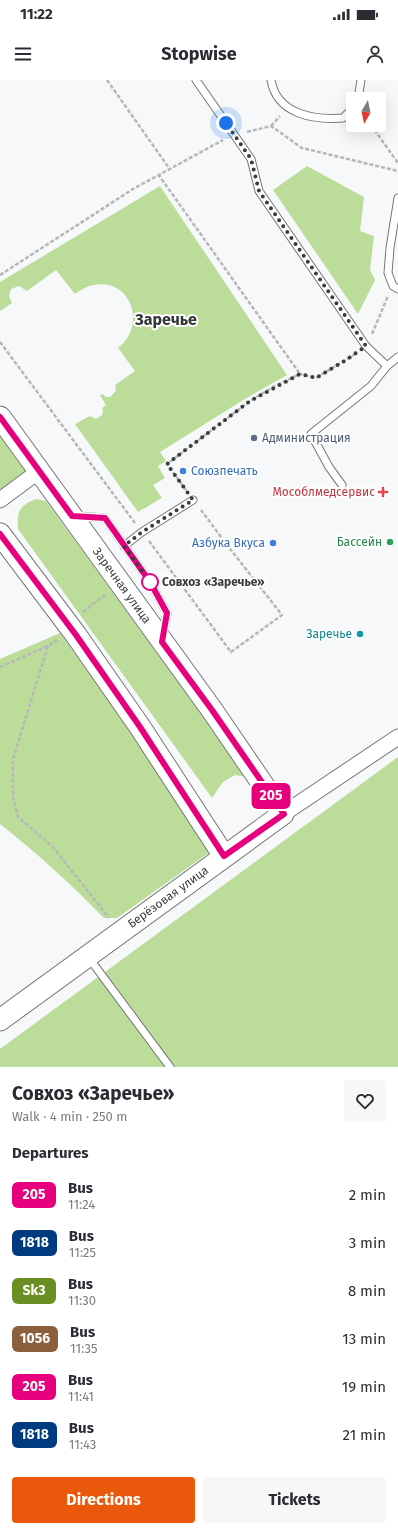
<!DOCTYPE html>
<html lang="en">
<head>
<meta charset="utf-8">
<style>
  body { margin:0; font-family:"Fira Sans",sans-serif; background:#f7f7f7; color:#2b2b33; height:100vh; display:flex; flex-direction:column; font-size:15px; white-space:nowrap }
  * { box-sizing:border-box; margin:0 }
  p { font-size:13px; color:#7c7c81 }
  .icon { flex:none; width:22px; height:22px; fill:none; stroke:currentColor; stroke-width:2; stroke-linecap:round; stroke-linejoin:round }
  .map { position:relative; height:987px; overflow:hidden }
  .panel { display:flex; flex-direction:column; background:#fff; flex:1 }
  .panel>* { flex:none }
  .badge { padding:0 8px; border-radius:6px; font-size:14px; line-height:26px }
  .needle { width:26px; rotate:189deg }
  .controls { position:absolute; left:346px; top:12px; display:grid; gap:8px }
  .controls a { display:grid; place-items:center; width:40px; height:40px; border-radius:4px; background:#fff; box-shadow:0 4px 16px #0002; font-size:20px }
  .you { position:absolute; width:20px; height:20px; margin:-10px; border:3px solid #fff; border-radius:50%; background:#1a73e8; box-shadow:0 0 0 6px #1a73e833 }
  .map>.badge { position:absolute; translate:-50% -50%; box-shadow:0 0 0 2px #fff }
  h2 { padding:0 12px; font-size:15px; line-height:36px }
  .round { display:grid; place-items:center; flex:none; width:42px; height:42px; border-radius:4px; background:#f7f7f7 }
  .head { display:flex; align-items:center; justify-content:space-between; height:68px; padding:0 12px }
  h1 { font-size:19px; font-weight:700; line-height:30px }
  .button { display:flex; gap:8px; margin-top:auto; padding:8px 12px }
  .button a { flex:1; height:46px; border-radius:4px; background:#ea580c; color:#fff; font-size:16px; font-weight:700; line-height:46px; text-align:center }
  .button a+a { background:#f7f7f7; color:#2b2b33 }
  ul { padding:0; list-style:none }
  li { display:flex; align-items:center; gap:12px; height:48px; padding:0 12px }
  li div { flex:1 }
  li b { display:block; font-size:15px }
  li em { font-style:normal }
  li .badge { min-width:44px; font-weight:700; text-align:center }
  .status { display:flex; justify-content:space-between; align-items:center; height:28px; padding:0 20px; background:#fff; direction:ltr }
  .status svg { height:11px; fill:currentColor }
  header { display:flex; justify-content:space-between; align-items:center; height:52px; padding:0 12px; background:#fff; font-size:18px; font-weight:700 }
  .map>svg:first-child { display:block }
</style>
</head>
<body>
<div class="status"><b>11:22</b><svg viewBox="0 0 49 12"><path d="M0 12V9h3v3zM5 12V6h3v6zM10 12V3h3v9zM15 12V0h3v12zM26 1h20v11H26zM47 4h2v5h-2z"/></svg></div>
<header><svg class="icon" aria-label="menu" viewBox="0 0 24 24"><path d="M4 6h16M4 12h16M4 18h16"/></svg>Stopwise<svg class="icon" aria-label="person" viewBox="0 0 24 24"><circle cx="12" cy="8" r="4"/><path d="M4 21q1-7 8-7t8 7"/></svg></header>
<div class="map">
<svg width="398" height="987" viewBox="0 0 398 987">
  <rect width="100%" height="100%" fill="#f6f8f9"/>
  <!-- green -->
  <path fill="#bcdd9a" d="M307 86 364 117 360 151 374 156 370 190 375 200 358 234 273 110Z
    M160 106 287 295 245 319 160 372 166 381 158 386 165 398 153 405 162 418 138 432 75 344 90 336 96 339 102 335 103 331 102 328 106 325 100 315 102 314 106 317H110L116 311 115 305 135 291 118 268C148 244 130 198 94 205 87 206 81 210 75 214L56 190 27 211 19 206 11 209 9 216 12 223 0 231V202Z
    M0 353 28 391 0 412Z
    M36 419 46 421 247 697 235 695 223 702 212 718 18 449C17 431 19 426 36 419Z
    M60 553 217 767 117 838H104C71 804 37 773 0 744V579Z
    M398 677V987H0V969Z"/>
  <g fill="none" stroke-linecap="round" stroke-linejoin="round">
    <defs>
      <path id="lane" d="M196 0 251 79 259 111 366 266 387 286 398 277
        M271 0C277 35 314 40 343 38L353 28
        M358 19 361 0
        M398 118 390 168 388 193 393 206 398 209
        M342 405 329 387 311 354 371 306 387 286
        M76 436 105 438 150 502 167 533 163 556
        M124 466 142 452 193 420
        M89 878 170 987"/>
      <path id="street" d="M0 420 39 391
        M283 734 398 657"/>
      <g id="secondary">
        <path id="s1" d="M0 337 212 630 283 734 0 940"/>
        <path d="M0 454 76 555 140 647 224 776"/>
      </g>
    </defs>
    <!-- lane casing -->
    <use href="#lane" stroke="#767779" stroke-width="9"/>
    <!-- street casing -->
    <use href="#street" stroke="#767779" stroke-width="17"/>
    <!-- secondary casing -->
    <use href="#secondary" stroke="#767779" stroke-width="23"/>
    <!-- path -->
    <path stroke="#b6b7b8" stroke-width="2.5" stroke-dasharray="4 2" stroke-linecap="butt" d="M107 0 169 88
      M371 45 398 83
      M271 46 280 36
      M247 52 271 46 302 68 398 91
      M158 94 300 294
      M0 195 133 109 223 60
      M372 254 388 216
      M0 262 135 443
      M186 410 167 384 250 321 273 307 300 294 316 298 357 273
      M149 461 231 572 282 535 227 465 201 430
      M83 532 106 514
      M48 566 13 679V717L18 737 53 767 109 838
      M0 587 48 566 57 560"/>
    <!-- lane -->
    <use href="#lane" stroke="#fff" stroke-width="7"/>
    <!-- street -->
    <use href="#street" stroke="#fff" stroke-width="15"/>
    <!-- secondary -->
    <use href="#secondary" stroke="#fff" stroke-width="21"/>
  </g>
  <g fill="none" stroke-linecap="round" stroke-linejoin="round">
    <defs>
      <path id="line" d="M0 337 72 436 105 438 150 502 167 533 162 562 212 630 284 734 224 776 140 647 76 555 0 454"/>
    </defs>
    <!-- line casing -->
    <use href="#line" stroke="#fff" stroke-width="9"/>
    <!-- line -->
    <use href="#line" stroke="#e6007e" stroke-width="6"/>
    <!-- walk -->
    <path stroke="#3b3c3c" stroke-width="4" stroke-dasharray="0 7.2" d="M150 502 124 466 142 452 193 420 167 384 250 321 300 294 316 298 346 280 366 266 259 111 251 79 226 43"/>
  </g>
  <!-- markers -->
  <circle fill="#5c6f8a" stroke="#fff" stroke-width="1.5" cx="254" cy="358" r="4"/>
  <g fill="#3f7fe0" stroke="#fff" stroke-width="1.5">
    <circle cx="183" cy="391" r="4"/>
    <circle cx="273" cy="463" r="4"/>
  </g>
  <path fill="#e0444e" stroke="#fff" stroke-width="1.5" d="M381 406h4v4h4v4h-4v4h-4v-4h-4v-4h4z"/>
  <circle fill="#2e9e5b" stroke="#fff" stroke-width="1.5" cx="390" cy="462" r="4"/>
  <circle fill="#fff" stroke="#e6007e" stroke-width="2" cx="150" cy="502" r="8"/>
  <circle fill="#0f9aa8" stroke="#fff" stroke-width="1.5" cx="360" cy="554" r="4"/>
  <g text-anchor="middle" stroke-width="4" stroke-linejoin="round" paint-order="stroke">
    <!-- service labels -->
    <g font-size="12" fill="#4e5e75" stroke="#fff" text-anchor="start">
      <text x="262" y="362">Администрация</text>
    </g>
    <!-- shop labels -->
    <g font-size="12" fill="#366cbe" stroke="#fff" text-anchor="start">
      <text x="191" y="395">Союзпечать</text>
      <text x="265" y="467" text-anchor="end">Азбука Вкуса</text>
    </g>
    <!-- health labels -->
    <g font-size="12" fill="#be3a42" stroke="#fff" text-anchor="end">
      <text x="375" y="416">Мособлмедсервис</text>
    </g>
    <!-- leisure labels -->
    <g font-size="12" fill="#27864d" stroke="#fff" text-anchor="end">
      <text x="382" y="466">Бассейн</text>
    </g>
    <!-- stop labels -->
    <g font-size="12" font-weight="bold" fill="#3b3c3c" stroke="#fff" text-anchor="start">
      <text x="162" y="506">Совхоз «Заречье»</text>
    </g>
    <!-- street labels -->
    <g font-size="12" fill="#3b3c3c" stroke="#fff">
      <text dy="4" stroke="none"><textPath href="#s1" startOffset="208">Заречная улица</textPath></text>
      <text transform="translate(168 817) rotate(-36)" y="4">Берёзовая улица</text>
    </g>
    <!-- culture labels -->
    <g font-size="12" fill="#0d838f" stroke="#fff" text-anchor="end">
      <text x="352" y="558">Заречье</text>
    </g>
    <!-- district labels -->
    <g font-size="16" font-weight="bold" fill="#343637" stroke="#fff">
      <text x="166" y="245">Заречье</text>
    </g>
  </g>
</svg>
<div class="controls">
<a><svg class="needle" viewBox="-14 -14 28 28"><path d="M0-13l5 13h-10z" fill="#e53935"/><path d="M0 13l5-13h-10z" fill="#7c7c81"/></svg></a>
</div>
<div class="you" style="left:226px;top:43px"></div>
<b class="badge" style="left:271px;top:716px;background:#e6007e;color:#fff">205</b>
</div>
<section class="panel">
<div class="head"><div><h1>Совхоз «Заречье»</h1><p>Walk · 4 min · 250 m</p></div><a class="round"><svg class="icon" aria-label="heart" viewBox="0 0 24 24"><path d="M12 20l-8-8c-3-5 5-10 8-4 3-6 11-1 8 4z"/></svg></a></div>
<h2>Departures</h2>
<ul>
<li><span class="badge" style="background:#e6007e;color:#fff">205</span><div><b>Bus</b><p>11:24</p></div><em>2 min</em></li>
<li><span class="badge" style="background:#003b80;color:#fff">1818</span><div><b>Bus</b><p>11:25</p></div><em>3 min</em></li>
<li><span class="badge" style="background:#6b8e23;color:#fff">Sk3</span><div><b>Bus</b><p>11:30</p></div><em>8 min</em></li>
<li><span class="badge" style="background:#8b5e3c;color:#fff">1056</span><div><b>Bus</b><p>11:35</p></div><em>13 min</em></li>
<li><span class="badge" style="background:#e6007e;color:#fff">205</span><div><b>Bus</b><p>11:41</p></div><em>19 min</em></li>
<li><span class="badge" style="background:#003b80;color:#fff">1818</span><div><b>Bus</b><p>11:43</p></div><em>21 min</em></li>
</ul>
<div class="button"><a>Directions</a><a>Tickets</a></div>
</section>
</body>
</html>
